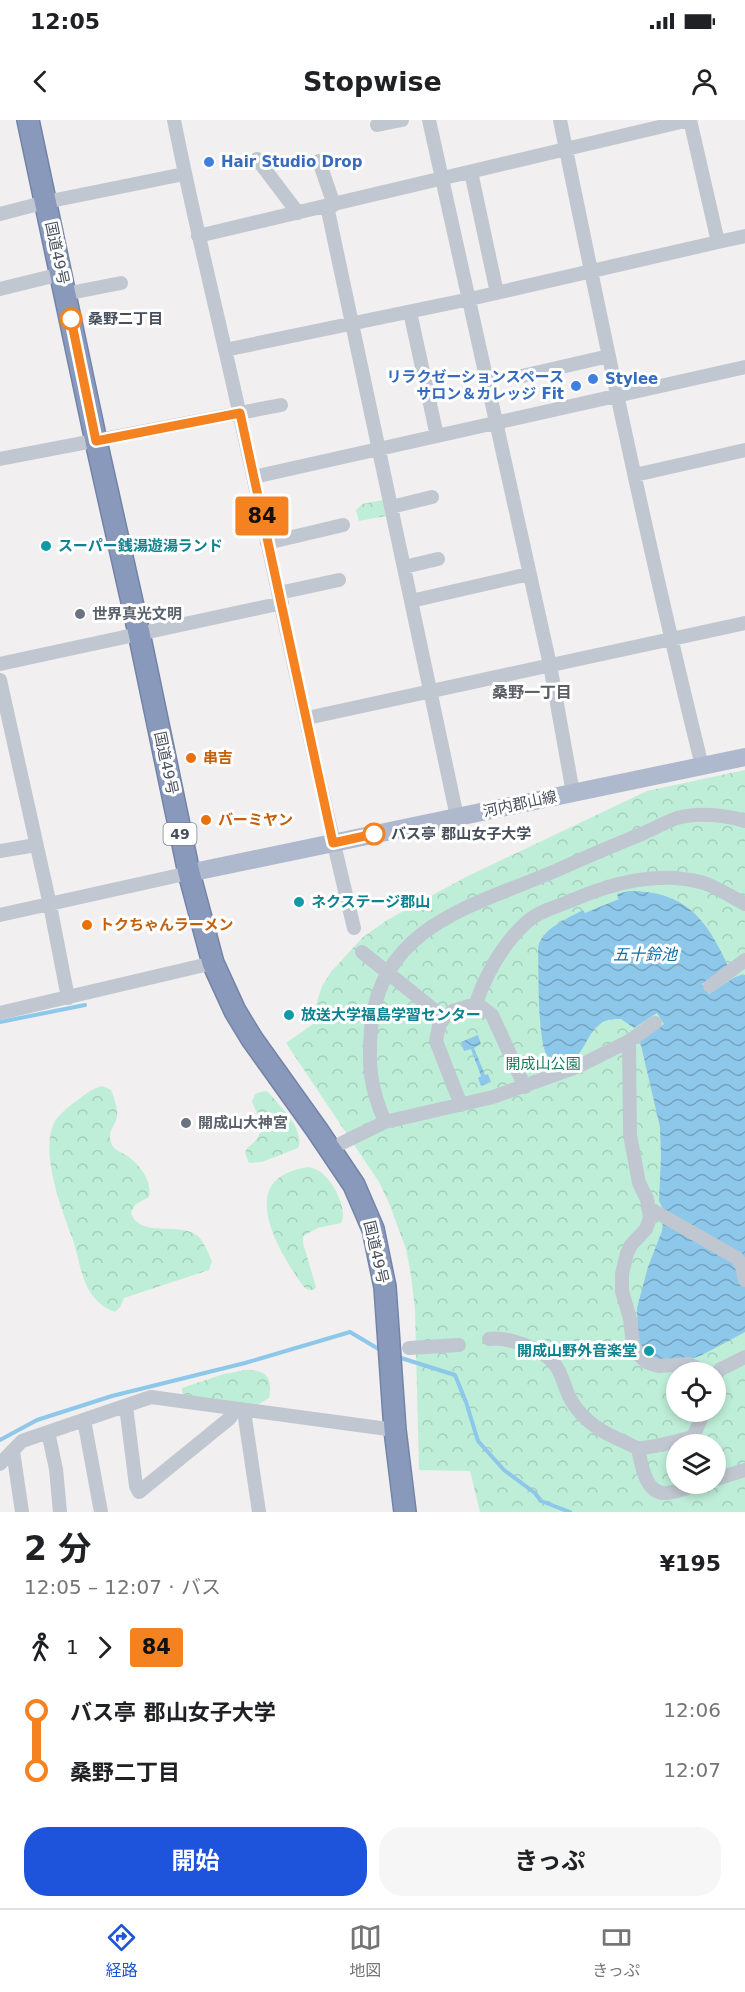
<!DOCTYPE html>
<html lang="ja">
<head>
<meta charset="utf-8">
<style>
  body { margin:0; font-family:"DejaVu Sans","Noto Sans JP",sans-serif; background:#f6f6f6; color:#202124; height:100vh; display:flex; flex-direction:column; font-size:22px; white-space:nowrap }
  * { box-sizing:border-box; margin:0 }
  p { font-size:20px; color:#757577 }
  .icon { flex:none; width:33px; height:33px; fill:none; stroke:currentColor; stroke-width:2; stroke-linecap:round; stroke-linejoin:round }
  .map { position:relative; height:1392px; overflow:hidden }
  .side { display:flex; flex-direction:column; background:#fff; flex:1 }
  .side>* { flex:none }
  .badge { padding:0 12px; border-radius:4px; font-size:21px; line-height:39px }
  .fabs { position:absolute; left:666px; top:1242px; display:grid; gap:12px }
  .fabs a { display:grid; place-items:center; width:60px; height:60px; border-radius:50%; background:#fff; box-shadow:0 3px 9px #0003; font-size:30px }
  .map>.badge { position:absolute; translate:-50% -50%; box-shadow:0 0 0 3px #fff }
  .legs { display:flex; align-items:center; gap:9px; height:66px; padding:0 24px; font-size:20px }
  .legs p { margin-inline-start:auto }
  .headline { display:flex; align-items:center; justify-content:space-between; height:102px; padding:0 24px }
  h1 { font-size:33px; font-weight:700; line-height:45px }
  .cta { display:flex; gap:12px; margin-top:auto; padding:12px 24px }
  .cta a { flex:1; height:69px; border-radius:24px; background:#1e53dc; color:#fff; font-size:24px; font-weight:700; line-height:69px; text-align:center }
  .cta a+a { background:#f6f6f6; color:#202124 }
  ul { padding:0 24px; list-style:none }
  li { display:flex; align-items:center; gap:21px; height:60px; font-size:22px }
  li i { display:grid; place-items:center; width:9px; height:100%; margin:0 8px; background:currentColor }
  li i::after { content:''; width:15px; height:15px; margin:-8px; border:4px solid; border-radius:50%; background:#fff }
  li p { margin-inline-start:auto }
  li:first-child i { background:linear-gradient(#0000 50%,currentColor 0) }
  li:last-child i { background:linear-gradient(currentColor 50%,#0000 0) }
  .status { display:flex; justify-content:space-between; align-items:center; height:42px; padding:0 30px; background:#fff; direction:ltr }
  .status svg { height:16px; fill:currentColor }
  header { display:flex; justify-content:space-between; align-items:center; height:78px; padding:0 24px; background:#fff; font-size:27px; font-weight:700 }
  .menu { display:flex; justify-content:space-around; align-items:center; height:84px; border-top:2px solid #e0e0e0; background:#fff; font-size:16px; color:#757577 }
  .menu a { display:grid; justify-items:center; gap:3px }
  .menu .current { color:#1e53dc }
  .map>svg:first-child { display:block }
</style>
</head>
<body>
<div class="status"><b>12:05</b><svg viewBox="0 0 49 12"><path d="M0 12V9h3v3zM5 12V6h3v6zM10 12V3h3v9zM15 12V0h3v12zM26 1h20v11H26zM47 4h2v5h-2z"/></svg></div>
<header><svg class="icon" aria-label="back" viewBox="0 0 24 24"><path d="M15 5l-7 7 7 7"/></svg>Stopwise<svg class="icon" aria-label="person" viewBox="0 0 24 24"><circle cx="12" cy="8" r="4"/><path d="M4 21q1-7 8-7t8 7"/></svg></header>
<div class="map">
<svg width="745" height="1392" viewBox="0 0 745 1392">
  <defs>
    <pattern id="forest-crowns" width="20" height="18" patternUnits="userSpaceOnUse" patternTransform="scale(1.5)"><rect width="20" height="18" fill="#beeed8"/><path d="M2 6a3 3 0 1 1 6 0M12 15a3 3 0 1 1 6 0" fill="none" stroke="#a5cebc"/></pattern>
    <pattern id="water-waves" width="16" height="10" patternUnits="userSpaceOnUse" patternTransform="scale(1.5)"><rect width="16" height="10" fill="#8dc7e9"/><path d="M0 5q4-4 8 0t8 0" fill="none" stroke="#75a4c0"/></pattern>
  </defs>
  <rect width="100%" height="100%" fill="#f1efef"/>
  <!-- forest -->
  <path fill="url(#forest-crowns)" fill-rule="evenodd" d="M383 380 386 396 359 401 356 390 362 384Z
    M745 650V1392H480L470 1351 419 1350 415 1190 411 1155 406 1129 389 1083 379 1062 286 923 313 904 315 888 322 866 331 852 362 818 387 800 466 757 647 671ZM676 1252H716V1292H676ZM676 1324H716V1364H676Z
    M102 966 111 970C114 978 118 988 117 997 115 1007 107 1010 111 1023 114 1031 124 1033 129 1037 141 1047 152 1061 149 1077L136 1084 131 1092C138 1119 179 1101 198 1116 204 1122 208 1133 212 1141L209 1150 124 1178 120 1187 115 1192C81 1179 82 1146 72 1117 61 1088 39 1030 55 1001 60 994 68 987 75 982 83 976 91 969 102 966Z
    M264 971 268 972C279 985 306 1010 298 1028L262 1042 249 1043 245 1033 247 1028C256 1022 259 1016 263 1007L252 982 255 974Z
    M309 1047C316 1049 321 1051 326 1057 335 1066 348 1091 341 1103L318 1108 303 1116V1123L316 1167C313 1172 308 1170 304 1167 285 1141 241 1073 287 1053 294 1050 300 1048 309 1047Z
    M245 1250C266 1249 273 1258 269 1278L254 1287 184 1275 182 1273V1268L224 1254Z"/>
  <!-- water -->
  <path fill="url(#water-waves)" d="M629 771C685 771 706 798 728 846L702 864 709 874 735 857 745 855V1212L702 1235 689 1240 649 1239 638 1220 637 1188 648 1147 662 1111 664 1090 659 1081 661 1036 660 1007 640 921 664 904 657 893 634 908 621 899C613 899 605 899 599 905 584 917 584 940 562 944 554 945 550 943 547 936 537 918 539 852 538 829 540 809 567 799 583 790L585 793 619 779 617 774Z
    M478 915 481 924 474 928 485 955 488 954 491 962 481 966 478 958 481 956 471 929 464 931 461 922Z"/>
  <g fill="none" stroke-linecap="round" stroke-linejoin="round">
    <!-- stream -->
    <path stroke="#8dc7e9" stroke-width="4" d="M0 902 85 885
      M398 1237 455 1255 466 1282 478 1321 504 1350 535 1373 541 1381 570 1392
      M0 1320 37 1300 112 1276 245 1243 350 1212 382 1231"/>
    <defs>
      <path id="highway" d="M28 0 96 321 139 513 189 753 213 843 235 891 252 919 317 1010 354 1065 373 1109 385 1167 395 1310 405 1392"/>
    </defs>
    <!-- highway casing -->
    <use href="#highway" stroke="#7384a8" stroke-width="24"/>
    <!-- minor -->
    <path stroke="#c0c7d0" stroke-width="14" d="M174 0C194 102 220 203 242 305 279 473 313 641 354 808
      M429 0 550 545 573 673
      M560 0C604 216 649 432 702 646
      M377 5 402 0
      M257 39 298 93
      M319 41 334 85
      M471 52 497 173
      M327 86 457 697
      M0 94 46 82 184 54
      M198 116 689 0
      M718 122 745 116
      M0 169 61 154
      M65 174 121 163
      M410 192 437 316
      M225 230 470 179 718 122 690 0
      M522 256 609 236
      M0 339 281 285
      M635 355 745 330
      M254 357 745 247
      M391 387 432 377
      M267 423 343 405
      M404 447 438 439
      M279 473 339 460
      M411 481 529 454
      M0 544 282 483
      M0 560 50 785 68 878
      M307 598 745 503
      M0 731 36 725
      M0 795 189 753
      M362 832 444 898
      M710 866 745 840
      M475 886C486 854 503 823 528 801 539 791 557 787 570 781 612 763 658 750 704 763 718 768 732 777 745 784
      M0 893 213 843
      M629 921 630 1015 639 1063 647 1079 650 1098 646 1109 631 1125 627 1133 622 1154V1171L630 1199 633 1224 638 1234 646 1242 659 1246 689 1244 705 1252
      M461 985 436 921 439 906 444 898 453 891 469 886 483 888 492 895 525 967
      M385 1002C370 967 368 946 371 909 380 801 483 784 564 747 591 735 617 724 644 713 655 708 666 702 677 698 698 692 725 695 745 701
      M342 1023 385 1002 493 977 577 947 629 921 655 903
      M649 1088 737 1138 742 1146 745 1160
      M489 1219C507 1216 546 1230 556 1246 563 1256 565 1270 571 1280 584 1302 603 1313 625 1322 629 1324 634 1327 638 1328 649 1329 680 1320 693 1317L704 1292
      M409 1228 459 1225
      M716 1254 721 1249 745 1237
      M126 1286 136 1366 139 1372 230 1298 235 1289
      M244 1291 259 1392
      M84 1300 101 1392
      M48 1312 56 1349 60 1392
      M638 1328C641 1343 645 1375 667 1373 678 1372 690 1367 700 1364
      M13 1331 22 1392
      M0 1344 22 1321 151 1277 395 1310
      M716 1359 745 1350"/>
    <!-- major -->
    <path stroke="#afb9cd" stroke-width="18" d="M189 753 745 637"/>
    <!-- highway -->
    <use href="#highway" stroke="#8899bc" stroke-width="21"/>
  </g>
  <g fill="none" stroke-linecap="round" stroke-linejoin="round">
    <defs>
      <path id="line-1" d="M71 199 96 321 240 293 333 723 374 714"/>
    </defs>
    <!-- line-1 casing -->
    <use href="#line-1" stroke="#fff" stroke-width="14"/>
    <!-- line-1 -->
    <use href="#line-1" stroke="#f58220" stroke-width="9"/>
  </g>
  <!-- markers -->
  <g fill="#3f7fe0" stroke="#fff" stroke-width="2">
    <circle cx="209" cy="42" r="6"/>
    <circle cx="593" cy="259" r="6"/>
    <circle cx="576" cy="266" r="6"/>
  </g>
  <g fill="#fff" stroke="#f58220" stroke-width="3">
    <circle cx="71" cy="199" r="10"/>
    <circle cx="374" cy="714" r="10"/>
  </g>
  <g fill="#0f9aa8" stroke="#fff" stroke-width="2">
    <circle cx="46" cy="426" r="6"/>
    <circle cx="299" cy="782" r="6"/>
    <circle cx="289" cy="895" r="6"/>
    <circle cx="649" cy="1231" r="6"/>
  </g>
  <g fill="#6b7280" stroke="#fff" stroke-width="2">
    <circle cx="80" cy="494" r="6"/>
    <circle cx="186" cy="1003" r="6"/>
  </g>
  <g fill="#e8710a" stroke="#fff" stroke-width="2">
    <circle cx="191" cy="638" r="6"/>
    <circle cx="206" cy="700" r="6"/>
    <circle cx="87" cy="805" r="6"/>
  </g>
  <g text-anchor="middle" stroke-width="6" stroke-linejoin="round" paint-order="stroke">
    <!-- shield labels -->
    <rect fill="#fff" stroke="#7e848d" stroke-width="1.5" x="163.5" y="703" width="33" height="22" rx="4.5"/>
    <g font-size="14" font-weight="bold" fill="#474f5c">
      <text x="180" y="719">49</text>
    </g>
    <!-- shop labels -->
    <g font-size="15" font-weight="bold" fill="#366cbe" stroke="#fff" text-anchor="start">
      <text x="221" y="47">Hair Studio Drop</text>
      <text x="564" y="262" text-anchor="end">リラクゼーションスペース<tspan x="564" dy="17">サロン＆カレッジ Fit</tspan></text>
      <text x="605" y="264">Stylee</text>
    </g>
    <!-- street labels -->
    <g font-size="15" fill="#474f5c" stroke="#fff">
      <text transform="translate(57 133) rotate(78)" y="5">国道49号</text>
      <text transform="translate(166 643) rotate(78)" y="5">国道49号</text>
      <text transform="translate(520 684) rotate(-12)" y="5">河内郡山線</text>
      <text transform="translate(376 1132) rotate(77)" y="5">国道49号</text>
    </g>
    <!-- stop labels -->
    <g font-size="15" font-weight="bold" fill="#474f5c" stroke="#fff" text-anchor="start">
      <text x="88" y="204">桑野二丁目</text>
      <text x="391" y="719">バス亭 郡山女子大学</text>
    </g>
    <!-- culture labels -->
    <g font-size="15" font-weight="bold" fill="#0d838f" stroke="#fff" text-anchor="start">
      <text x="58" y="431">スーパー銭湯遊湯ランド</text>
      <text x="311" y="787">ネクステージ郡山</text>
      <text x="301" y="900">放送大学福島学習センター</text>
      <text x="637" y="1236" text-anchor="end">開成山野外音楽堂</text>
    </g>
    <!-- worship labels -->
    <g font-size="15" font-weight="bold" fill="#5b616d" stroke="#fff" text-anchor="start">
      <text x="92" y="499">世界真光文明</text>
      <text x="198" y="1008">開成山大神宮</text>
    </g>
    <!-- food labels -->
    <g font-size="15" font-weight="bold" fill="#c56008" stroke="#fff" text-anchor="start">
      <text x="203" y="643">串吉</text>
      <text x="218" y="705">バーミヤン</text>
      <text x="99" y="810">トクちゃんラーメン</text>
    </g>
    <!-- park labels -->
    <g font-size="15" fill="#1a7b5a" stroke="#fff">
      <text x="543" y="949">開成山公園</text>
    </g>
    <!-- neighbourhood labels -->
    <g font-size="16" font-weight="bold" fill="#5b5e64" stroke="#fff">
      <text x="532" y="578">桑野一丁目</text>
    </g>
    <!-- water labels -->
    <g font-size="16" font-style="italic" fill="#106ea6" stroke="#fff">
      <text x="645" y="840">五十鈴池</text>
    </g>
  </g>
</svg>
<div class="fabs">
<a><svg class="icon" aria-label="locate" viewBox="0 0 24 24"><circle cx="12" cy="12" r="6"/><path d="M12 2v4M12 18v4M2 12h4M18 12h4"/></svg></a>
<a><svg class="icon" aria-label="layers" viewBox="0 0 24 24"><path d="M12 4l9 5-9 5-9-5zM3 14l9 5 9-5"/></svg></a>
</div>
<b class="badge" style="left:262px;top:396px;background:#f58220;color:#111">84</b>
</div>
<section class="side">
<div class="headline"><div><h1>2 分</h1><p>12:05 – 12:07 · バス</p></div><b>¥195</b></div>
<div class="legs"><svg class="icon" aria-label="walk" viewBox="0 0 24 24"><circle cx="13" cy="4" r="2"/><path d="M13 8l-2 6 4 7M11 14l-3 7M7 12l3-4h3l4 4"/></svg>1<svg class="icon" aria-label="forward" viewBox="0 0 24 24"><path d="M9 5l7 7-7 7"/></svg><b class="badge" style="background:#f58220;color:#111">84</b></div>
<ul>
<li><i style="color:#f58220"></i><b>バス亭 郡山女子大学</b><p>12:06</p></li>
<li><i style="color:#f58220"></i><b>桑野二丁目</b><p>12:07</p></li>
</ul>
<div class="cta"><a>開始</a><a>きっぷ</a></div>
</section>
<nav class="menu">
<a class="current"><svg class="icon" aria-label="directions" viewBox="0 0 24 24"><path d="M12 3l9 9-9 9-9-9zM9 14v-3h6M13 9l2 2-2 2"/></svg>経路</a>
<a><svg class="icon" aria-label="map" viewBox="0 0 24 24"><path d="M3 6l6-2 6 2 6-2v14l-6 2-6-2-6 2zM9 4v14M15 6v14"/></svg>地図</a>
<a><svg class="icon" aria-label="tickets" viewBox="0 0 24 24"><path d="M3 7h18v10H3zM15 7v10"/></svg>きっぷ</a>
</nav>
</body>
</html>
